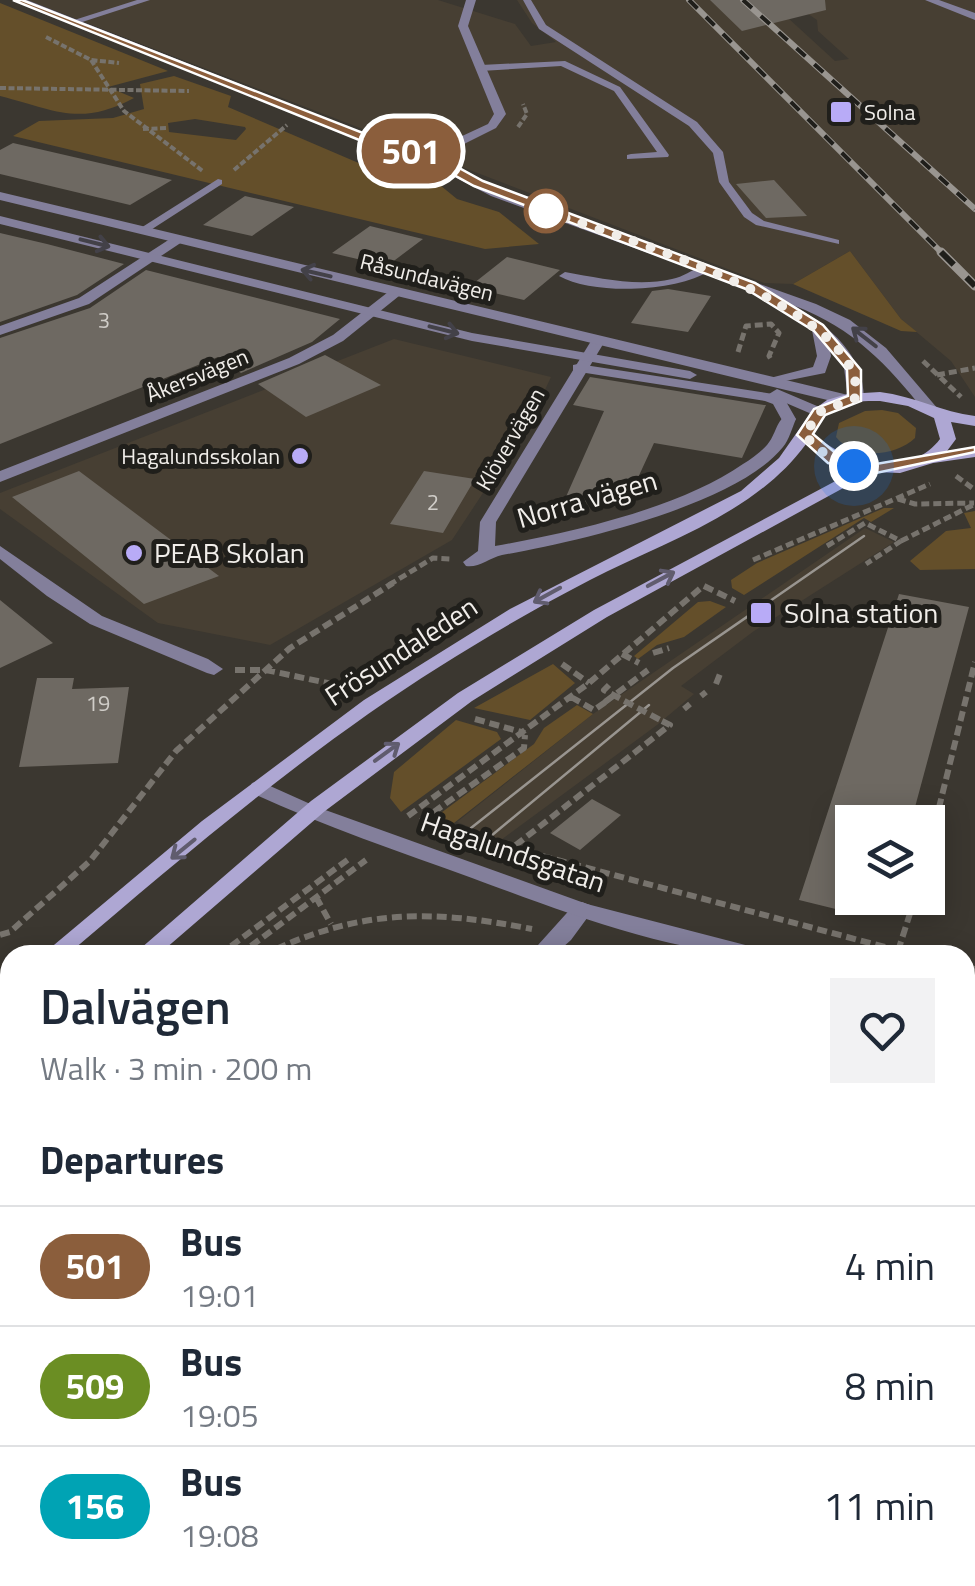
<!DOCTYPE html>
<html lang="en">
<head>
<meta charset="utf-8">
<style>
  body { margin:0; font-family:"Titillium Web",sans-serif; background:#f2f2f3; color:#1f2937; height:100vh; display:flex; flex-direction:column; font-size:38px; white-space:nowrap }
  * { box-sizing:border-box; margin:0 }
  p { font-size:32px; color:#747a83 }
  .icon { flex:none; width:55px; height:55px; fill:none; stroke:currentColor; stroke-width:2; stroke-linecap:round; stroke-linejoin:round }
  .map { position:relative; flex:1; overflow:hidden }
  .details { position:absolute; left:0px; top:945px; width:975px; height:642px; display:flex; flex-direction:column; background:#fff; border-radius:30px 30px 0 0; box-shadow:0 5px 25px #0003 }
  .details>* { flex:none }
  .badge { padding:0 20px; border-radius:32px; font-size:35px; line-height:65px }
  .tools { position:absolute; left:835px; top:805px; display:grid; gap:20px }
  .tools a { display:grid; place-items:center; width:110px; height:110px; border-radius:0px; background:#fff; box-shadow:0 5px 25px #0003; font-size:50px }
  .you { position:absolute; width:50px; height:50px; margin:-25px; border:8px solid #fff; border-radius:50%; background:#1a73e8; box-shadow:0 0 0 15px #1a73e833 }
  .map>.badge { position:absolute; translate:-50% -50%; box-shadow:0 0 0 5px #fff }
  h2 { padding:0 40px; font-size:38px; line-height:90px }
  .round { display:grid; place-items:center; flex:none; width:105px; height:105px; border-radius:0px; background:#f2f2f3 }
  .headline { display:flex; align-items:center; justify-content:space-between; height:170px; padding:0 40px }
  h1 { font-size:48px; font-weight:600; line-height:75px }
  ul { padding:0; list-style:none }
  li { display:flex; align-items:center; gap:30px; height:120px; padding:0 40px; border-top:2px solid #e0e1e3 }
  li div { flex:1 }
  li b { display:block; font-size:38px }
  li em { font-style:normal }
  li .badge { min-width:110px; font-weight:700; text-align:center }
  .map>svg:first-child { display:block }
</style>
</head>
<body>
<div class="map">
<svg width="975" height="1586" viewBox="0 0 975 1586">
  <rect width="100%" height="100%" fill="#3b3730"/>
  <!-- built -->
  <path fill="#473f33" fill-rule="evenodd" d="M27 0H438L515 24 531 46 556 42 532 23 517 0H975V397L951 361 901 319 850 251 793 284 764 283ZM792 3 817 20 818 31 849 59 835 61 776 7Z
    M394 339 551 377 531 420 452 540 270 645 158 623 0 509V493Z
    M865 528 894 542 754 631 681 686 694 694 657 725 501 840 457 822 593 714Z"/>
  <!-- green -->
  <path fill="#644f2a" fill-rule="evenodd" d="M0 3 168 71 108 87 134 98C80 127 55 110 0 96Z
    M174 76 231 96 228 107 389 176 435 181 457 199 499 212 539 244 485 249 13 136 39 121 113 118 144 109 140 84ZM195 119 245 127 246 129 236 140 169 132 168 123Z
    M850 251 901 319 917 332 901 331 793 284Z
    M882 410 898 413 916 428 915 438C895 457 854 460 836 437L839 423 865 411Z
    M884 508H894L871 522 864 518 744 595 732 588 731 580 757 563Z
    M975 511V569L920 570 910 561 946 531 971 528 964 513Z
    M710 601 726 607 684 637 657 645 638 659 634 656 698 602Z
    M553 664 575 683 530 720 474 708Z
    M577 705 593 714 445 830 426 824 534 744 544 728Z
    M456 720 497 732 501 739 401 812 390 798 394 772Z
    M98 1578H315L342 1586H94Z"/>
  <!-- building -->
  <path fill="#6e6962" d="M710 0H825L826 10 742 31Z
    M13 143 117 167 172 180 130 205 0 174V150Z
    M774 180 807 216 766 218 736 184Z
    M245 196 294 207 252 236 203 225Z
    M370 226 423 239 387 266 332 253Z
    M0 233 47 244 124 264 77 295 0 322Z
    M507 257 560 270 524 300 469 287Z
    M146 270 340 319 312 342 241 373 218 357 0 444V338L90 308Z
    M668 289 711 296 688 332 631 323 652 291Z
    M325 355 381 385 306 417 258 384Z
    M590 377 764 405H766L742 458 654 443 624 508 565 499 604 411 573 405Z
    M79 471 219 576 144 604 12 497Z
    M424 471 475 479 443 533 390 524Z
    M899 594 969 607 911 822H852V913L799 900Z
    M0 600 53 643 0 668Z
    M37 678H74L72 689 129 687 118 763 19 767Z
    M592 799 621 815 580 850 550 833Z"/>
  <g fill="none" stroke-linecap="round" stroke-linejoin="round">
    <!-- path-far3 -->
    <path stroke="#77736d" stroke-width="4" stroke-dasharray="6 2.5" stroke-linecap="butt" d="M46 37 91 60 119 63
      M91 60 124 111 204 172
      M0 88 189 91
      M518 127 527 114 523 104
      M143 129 168 128
      M234 170 287 125"/>
    <!-- path-far2 -->
    <path stroke="#77736d" stroke-width="5" stroke-dasharray="8 4" stroke-linecap="butt" d="M738 352 746 326 771 324 779 333 769 356 772 361
      M923 361 961 397
      M937 375 975 368
      M956 476 975 490
      M898 499 915 504 974 503
      M901 541 975 504
      M827 546 865 523 901 541 866 564
      M753 560 930 484
      M389 585 433 558 451 559"/>
    <!-- path-far1 -->
    <path stroke="#77736d" stroke-width="6" stroke-dasharray="10 5" stroke-linecap="butt" d="M704 586 735 601
      M653 653 669 648
      M622 654 639 663
      M562 664 589 683
      M235 670H266L351 688
      M716 684 720 674
      M701 696 706 692
      M571 697 594 710 607 701
      M605 702 648 670
      M684 709 690 704
      M475 719 525 733
      M662 721 670 725 512 848 915 955
      M408 816 589 683 702 587
      M421 821 524 748 525 735
      M928 852 975 662
      M316 897 331 924
      M0 935 10 932 90 861 176 751 290 648 393 583
      M898 951 915 898
      M219 955 350 858
      M239 955 366 860
      M263 955C359 909 429 909 532 929
      M965 967 975 969"/>
    <!-- path -->
    <path stroke="#77736d" stroke-width="9" stroke-dasharray="12 6" stroke-linecap="butt" d="M0 1126 10 1118
      M0 1178 10 1171
      M0 1274 10 1265
      M965 1333 975 1336
      M965 1501 975 1504
      M14 1586 18 1578
      M463 1586 466 1578
      M619 1586 621 1578
      M884 1586 885 1578"/>
    <!-- service -->
    <path fill="#837f9b" fill-rule="evenodd" d="M137 0H150L76 24 68 22Z
      M523 0H531L546 25 697 122 723 152 729 182 752 213 764 221 839 240V244L756 225 744 217 719 182 713 153 689 126 539 29Z
      M565 61 620 87 669 155 668 157 627 159V155L631 154 657 152 614 91 561 66 481 71 476 68 481 65Z
      M218 179 222 180V184L146 233 136 231Z
      M702 266 706 267V273C671 292 593 295 559 276L565 272C599 278 637 287 672 279 683 277 692 270 702 266Z"/>
    <!-- pedestrian -->
    <path fill="#837f9b" fill-rule="evenodd" d="M578 364 773 394 784 398 796 419 793 422H783L773 404 765 401 573 371V365Z"/>
    <!-- minor -->
    <path fill="#837f9b" fill-rule="evenodd" d="M13 0H27L386 142 432 150 488 124 494 114 458 26 466 0H476L468 26 506 114 496 128 442 155 458 169 500 191 816 304 850 320 886 348 938 409 935 412H925C888 365 853 328 795 306 831 328 863 354 864 398L856 403 848 398 844 368 829 345 831 356 825 373 770 384V378L813 367 817 356 812 330 778 308 776 305 781 301 491 196 449 174 430 157 379 148Z
      M925 0H939L975 13V20Z
      M173 237 185 240 89 304 0 335V326L79 298Z
      M392 289 404 292 343 341 299 364 0 482V471L289 358 333 335Z
      M598 337 605 341 496 522 495 546C570 533 680 508 743 464 751 459 761 452 767 445 776 435 776 420 788 414L796 419C792 428 789 440 783 447 737 505 573 543 502 555 489 558 479 568 466 566L463 562 478 551 480 522 591 341Z
      M0 546 102 616 208 659 223 669 214 675 207 673 90 624 47 596 0 559Z
      M582 902 590 905 593 910 571 940 554 955H529L574 905Z"/>
    <!-- tertiary -->
    <path fill="#837f9b" fill-rule="evenodd" d="M0 192 844 394 852 399 844 404 0 200Z
      M0 216 472 333 690 371 697 375 690 379 472 341 0 224Z
      M777 389 824 409 827 412 819 417 814 415 772 397 769 394Z
      M259 781 317 807 587 904 753 947 761 949 764 955C672 955 559 910 472 878 398 851 323 826 252 793L249 788 252 783Z
      M965 999 975 1002V1018L965 1015Z"/>
    <!-- secondary -->
    <path fill="#aea7d3" fill-rule="evenodd" d="M880 392C914 396 942 412 975 416V426L951 422 956 439 947 451 975 447V457L933 463 900 473 876 472 858 480 607 617 472 701 325 811 158 955H133L311 801 458 693 594 610 858 469 831 460 806 444C756 513 664 542 590 580 538 607 488 636 439 667 307 750 186 854 67 955H42L202 821 364 700 510 609 741 491 779 458 812 411 827 400 847 394ZM880 401 908 406 934 418 940 439C909 480 848 464 813 434 827 405 850 400 880 401Z
      M10 981V1000L0 1004V985Z
      M10 1059V1081L0 1085V1063Z"/>
    <!-- tram-far1 -->
    <path stroke="#999590" stroke-width="2.5" d="M471 828 673 668 864 536
      M491 836 649 705"/>
    <!-- tram -->
    <path stroke="#999590" stroke-width="4" d="M0 1209 10 1201
      M0 1236 10 1228"/>
    <defs>
      <path id="rail-far1" d="M689 0 943 254
        M743 0 975 209"/>
      <path id="rail" d="M941 252 975 286"/>
    </defs>
    <!-- rail-far1 casing -->
    <use href="#rail-far1" stroke="#999590" stroke-width="6"/>
    <!-- rail casing -->
    <use href="#rail" stroke="#999590" stroke-width="9"/>
    <!-- rail-far1 -->
    <use href="#rail-far1" stroke="#201f1b" stroke-width="4" stroke-dasharray="12" stroke-linecap="butt"/>
    <!-- rail -->
    <use href="#rail" stroke="#201f1b" stroke-width="6" stroke-dasharray="18" stroke-linecap="butt"/>
    <!-- path-bridge -->
    <path stroke="#77736d" stroke-width="6" stroke-dasharray="10 5" stroke-linecap="butt" d="M609 685 604 690 662 721"/>
  </g>
  <!-- one-way arrows -->
  <defs><path id="oneway-shaft" d="M-6 0H5M1.5-3L5.5 0L1.5 3" fill="none" stroke-width="1.6" stroke-linecap="round" stroke-linejoin="round" transform="scale(2.5)"/></defs>
  <g stroke="#434148">
    <use href="#oneway-shaft" transform="translate(95 243) rotate(14)"/>
    <use href="#oneway-shaft" transform="translate(316 273) rotate(-167)"/>
    <use href="#oneway-shaft" transform="translate(444 330) rotate(14)"/>
    <use href="#oneway-shaft" transform="translate(864 337) rotate(-142)"/>
  </g>
  <g stroke="#605c6e">
    <use href="#oneway-shaft" transform="translate(661 579) rotate(-28)"/>
    <use href="#oneway-shaft" transform="translate(547 595) rotate(151)"/>
    <use href="#oneway-shaft" transform="translate(387 752) rotate(-36)"/>
    <use href="#oneway-shaft" transform="translate(183 849) rotate(141)"/>
  </g>
  <!-- line -->
  <path fill="#8b5e3c" stroke="#fff" stroke-width="2.5" d="M13 0H22L386 142 438 151 443 159 483 181 755 283 823 325 861 370V401L825 415 813 434 839 456 876 464 975 447V452L876 473 828 463 797 435 814 409 848 396 847 370 814 331 746 289 474 186 434 164 430 157 379 148Z"/>
  <g fill="none" stroke-linecap="round" stroke-linejoin="round">
    <!-- walk -->
    <path stroke="#f1eeea" stroke-width="10" stroke-dasharray="0 18" d="M546 211 539 208C609 236 868 305 856 398L819 412 805 435 818 450 854 466"/>
  </g>
  <!-- markers -->
  <g fill="#b8abf7" stroke="#201f1b" stroke-width="4">
    <rect x="829" y="100" width="24" height="24" rx="5"/>
    <circle cx="300" cy="456" r="10"/>
    <circle cx="134" cy="553" r="10"/>
    <rect x="749" y="601" width="24" height="24" rx="5"/>
  </g>
  <circle fill="#fff" stroke="#8b5e3c" stroke-width="5" cx="546" cy="211" r="20"/>
  <g text-anchor="middle" stroke-width="10" stroke-linejoin="round" paint-order="stroke">
    <!-- far-poi labels -->
    <g font-size="22" fill="#f1eeea" stroke="#201f1b" text-anchor="start">
      <text x="864" y="120">Solna</text>
      <text x="280" y="464" text-anchor="end">Hagalundsskolan</text>
    </g>
    <!-- far-street labels -->
    <g font-size="22" fill="#f1eeea" stroke="#201f1b">
      <text transform="translate(427 277) rotate(14)" y="8">Råsundavägen</text>
      <text transform="translate(197 375) rotate(-22)" y="8">Åkersvägen</text>
      <text transform="translate(510 439) rotate(-60)" y="8">Klövervägen</text>
    </g>
    <!-- number labels -->
    <g font-size="22" fill="#d0cdc8">
      <text x="104" y="328">3</text>
      <text x="433" y="510">2</text>
      <text x="98" y="711">19</text>
    </g>
    <!-- street labels -->
    <g font-size="28" fill="#f1eeea" stroke="#201f1b">
      <text transform="translate(587 499) rotate(-16)" y="10">Norra vägen</text>
      <text transform="translate(401 651) rotate(-33)" y="10">Frösundaleden</text>
      <text transform="translate(513 852) rotate(19)" y="10">Hagalundsgatan</text>
    </g>
    <!-- poi labels -->
    <g font-size="28" fill="#f1eeea" stroke="#201f1b" text-anchor="start">
      <text x="154" y="563">PEAB Skolan</text>
      <text x="784" y="623">Solna station</text>
    </g>
  </g>
</svg>
<div class="tools">
<a><svg class="icon" aria-label="layers" viewBox="0 0 24 24"><path d="M12 4l9 5-9 5-9-5zM3 14l9 5 9-5"/></svg></a>
</div>
<div class="you" style="left:854px;top:466px"></div>
<b class="badge" style="left:411px;top:151px;background:#8b5e3c;color:#fff">501</b>
<section class="details">
<div class="headline"><div><h1>Dalvägen</h1><p>Walk · 3 min · 200 m</p></div><a class="round"><svg class="icon" aria-label="heart" viewBox="0 0 24 24"><path d="M12 20l-8-8c-3-5 5-10 8-4 3-6 11-1 8 4z"/></svg></a></div>
<h2>Departures</h2>
<ul>
<li><span class="badge" style="background:#8b5e3c;color:#fff">501</span><div><b>Bus</b><p>19:01</p></div><em>4 min</em></li>
<li><span class="badge" style="background:#6b8e23;color:#fff">509</span><div><b>Bus</b><p>19:05</p></div><em>8 min</em></li>
<li><span class="badge" style="background:#00a3b4;color:#fff">156</span><div><b>Bus</b><p>19:08</p></div><em>11 min</em></li>
</ul>
</section>
</div>
</body>
</html>
